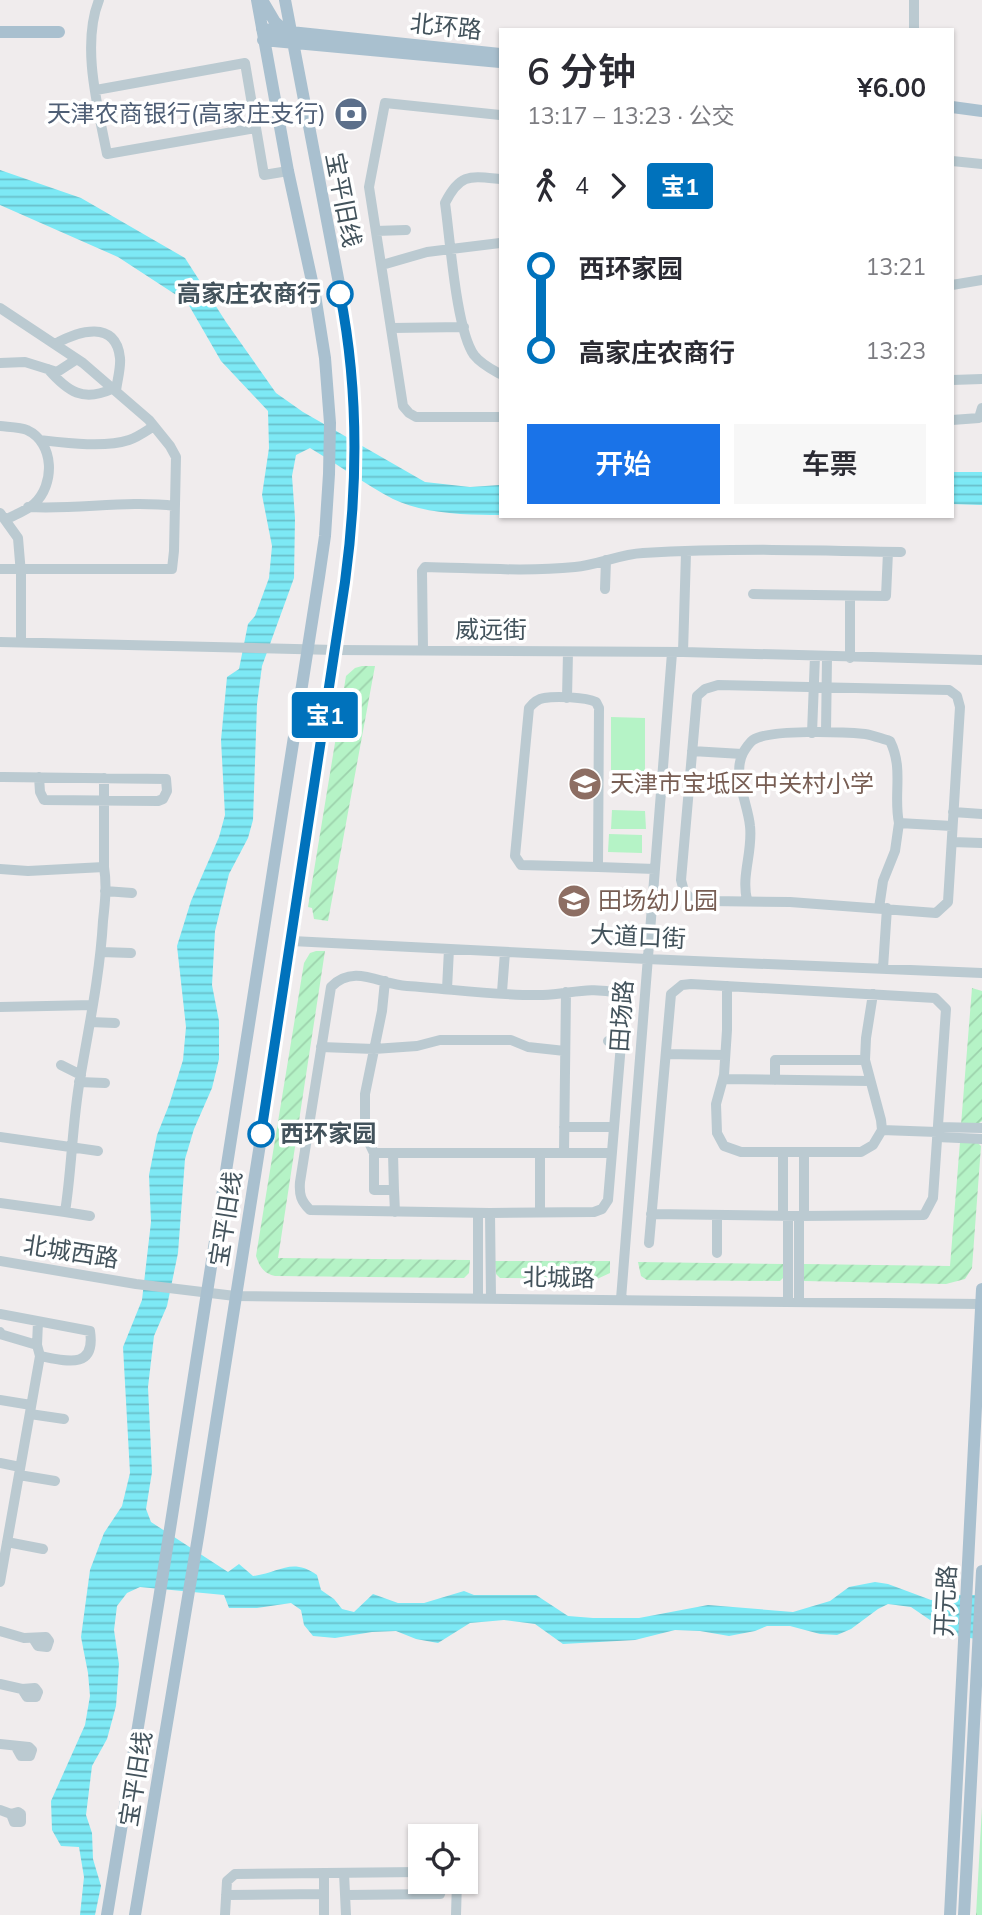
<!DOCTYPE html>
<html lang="zh">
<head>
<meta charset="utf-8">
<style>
  body { margin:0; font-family:Mulish,"Noto Sans SC",sans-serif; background:#f7f7f7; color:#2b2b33; height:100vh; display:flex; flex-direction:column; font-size:26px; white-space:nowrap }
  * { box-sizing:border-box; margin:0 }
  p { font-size:23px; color:#7c7c81 }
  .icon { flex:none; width:38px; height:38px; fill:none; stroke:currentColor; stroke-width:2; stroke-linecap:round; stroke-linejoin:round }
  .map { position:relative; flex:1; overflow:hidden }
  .side { position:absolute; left:499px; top:28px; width:455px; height:490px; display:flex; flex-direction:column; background:#fff; border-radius:0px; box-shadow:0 2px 5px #0004 }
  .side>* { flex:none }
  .badge { padding:0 14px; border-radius:5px; font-size:24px; line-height:46px }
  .fabs { position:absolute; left:408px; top:1824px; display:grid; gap:14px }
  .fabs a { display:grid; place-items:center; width:70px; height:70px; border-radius:0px; background:#fff; box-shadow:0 2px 5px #0004; font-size:35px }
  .map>.badge { position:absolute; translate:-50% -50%; box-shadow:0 0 0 4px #fff }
  .legs { display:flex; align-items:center; gap:10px; height:77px; padding:0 28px; font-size:23px }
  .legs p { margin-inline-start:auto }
  .head { display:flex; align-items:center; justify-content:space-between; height:119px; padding:0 28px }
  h1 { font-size:38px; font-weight:600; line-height:52px }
  .cta { display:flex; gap:14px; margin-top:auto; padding:14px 28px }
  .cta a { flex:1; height:80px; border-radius:0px; background:#1a73e8; color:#fff; font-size:28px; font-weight:600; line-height:80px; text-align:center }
  .cta a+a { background:#f7f7f7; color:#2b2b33 }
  ul { padding:0 28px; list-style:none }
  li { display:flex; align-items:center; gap:24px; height:84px; font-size:26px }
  li i { display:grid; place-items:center; width:10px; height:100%; margin:0 9px; background:currentColor }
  li i::after { content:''; width:18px; height:18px; margin:-9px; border:5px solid; border-radius:50%; background:#fff }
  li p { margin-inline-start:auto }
  li:first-child i { background:linear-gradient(#0000 50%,currentColor 0) }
  li:last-child i { background:linear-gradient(currentColor 50%,#0000 0) }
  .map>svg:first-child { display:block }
</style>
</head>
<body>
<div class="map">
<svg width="982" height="1915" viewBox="0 0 982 1915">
  <defs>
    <pattern id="park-crowns" width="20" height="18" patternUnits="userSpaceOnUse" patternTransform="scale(1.75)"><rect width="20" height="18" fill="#b5f3c6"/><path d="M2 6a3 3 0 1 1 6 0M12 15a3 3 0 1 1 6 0" fill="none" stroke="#9dd2ac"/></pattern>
    <pattern id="garden-furrows" width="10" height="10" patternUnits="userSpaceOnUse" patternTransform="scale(1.75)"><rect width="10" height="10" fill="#b5f3c6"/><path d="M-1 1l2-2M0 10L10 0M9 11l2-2" fill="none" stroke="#9dd2ac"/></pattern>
    <pattern id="water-rules" width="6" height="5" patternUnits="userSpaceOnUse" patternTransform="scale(1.75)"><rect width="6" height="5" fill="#7de9f5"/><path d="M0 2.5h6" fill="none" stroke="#68bfca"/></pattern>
  </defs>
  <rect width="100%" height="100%" fill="#f0eced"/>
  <!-- park -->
  <path fill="url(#park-crowns)" d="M982 1807V1915H976Z"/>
  <!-- garden -->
  <path fill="url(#garden-furrows)" d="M362 666H375L328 921 314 919 312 908 308 907 346 676 355 668Z
    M316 951H325L278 1258 470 1260 469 1273 464 1278 275 1276C263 1273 260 1267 256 1256L304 963 310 953Z
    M972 988 982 991V1121L978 1124 961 1125Z
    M960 1142 978 1143 981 1146 972 1268 965 1279 946 1284 804 1281V1264L950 1266Z
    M495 1261H610V1273L597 1279 500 1278 496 1274Z
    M638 1262 784 1264 783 1278 780 1281 647 1280 641 1276Z"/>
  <!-- pitch -->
  <path fill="#b5f3c6" d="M611 717 645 718V775L611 774Z
    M612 810 645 811 646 829H611Z
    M609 834 642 835V853L608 852Z"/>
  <!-- water -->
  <path fill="url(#water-rules)" d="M0 170 81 198 185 258 226 322 276 393 303 412 425 482 470 487 500 485V515C467 515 424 514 393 499 365 484 337 464 310 448L296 455 292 476 295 518 294 578 262 666 257 704 253 820 248 838 229 874 215 931 212 985 219 1021V1059L212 1088 194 1129 185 1159 178 1253 167 1306 154 1336 148 1387 152 1472 146 1509 151 1522 228 1572 239 1564 253 1576C280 1573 291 1557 317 1575L321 1590 334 1599 342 1609 354 1612 373 1594 398 1603H424L464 1591 474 1595H536L568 1616 593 1618H639L708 1605 793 1612 830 1601 849 1587 875 1582 888 1584 931 1600 954 1595H982V1640L952 1635 911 1607 888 1604 878 1609 851 1629 837 1635 820 1634 790 1626H767L755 1631 729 1636 700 1631 675 1630 635 1640 563 1644 535 1624 504 1620 470 1623 438 1643 416 1639 396 1631 372 1632 335 1638 313 1636 304 1625 301 1610 291 1603 257 1608H229L224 1595 140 1587 127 1593 117 1606 114 1630 119 1664 116 1706 107 1739 92 1766 86 1815 92 1833 93 1859 101 1886 95 1915H80L84 1877 79 1847 61 1846 52 1830 51 1801 85 1725 90 1696 88 1673 81 1637 90 1570 104 1533 122 1506 130 1473 123 1347 142 1300 151 1222 149 1175 157 1135 169 1105 183 1060 186 1027 177 946 191 901 219 837 225 815 221 740 227 677 239 669 248 624 255 616 269 578 272 546 262 495 269 448 268 411 221 361 187 302 118 257 0 205Z
    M952 472H982V505L952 504Z"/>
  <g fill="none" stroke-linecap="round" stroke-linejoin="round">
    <!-- minor -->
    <path stroke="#bbcad1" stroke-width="10" d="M99 0C81 45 98 108 107 154L256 128
      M914 30V0
      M96 90 245 63 264 175 288 171
      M500 115 385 103 369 187 403 406 409 413 416 417H500
      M952 161 982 164
      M500 179C470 176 460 173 445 203 450 237 456 330 474 355 481 364 491 369 500 374
      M376 231 406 230
      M382 265 427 252 500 243
      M952 285 982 280
      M0 308 83 363 149 420 170 446 176 457 174 551 172 569H0
      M392 328 464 327
      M55 344C78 331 116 319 120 358 121 368 117 381 116 391
      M0 363 25 362 57 372 77 359
      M48 369C68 392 83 402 112 389
      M952 380 982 379
      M952 420 979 418 982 408
      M0 426C8 427 20 427 27 430 55 443 55 485 34 504 26 511 14 515 5 520
      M40 440C66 443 105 448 129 440 138 437 146 431 154 426
      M28 507C77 510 126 500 175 506
      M0 513 18 538 21 574V642
      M605 589 606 560
      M753 594 886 596 888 552
      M0 642 335 650 683 652 982 660
      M423 650 422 571 425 567C475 568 526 572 575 567 598 565 620 554 643 553 729 548 815 550 901 552
      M683 652 686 553
      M850 658V596
      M718 685 949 690 957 696 960 707 948 902 936 913 790 902 709 901 690 898 684 891 681 880 697 696 705 689Z
      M567 698 568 652
      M826 732 827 657
      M812 733 815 656
      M692 751 742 754
      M0 777C55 778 110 778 166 779L167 791 163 799 158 801 44 800 40 792 39 777
      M953 812 982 814
      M952 842 982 843
      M598 867 521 865 515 856 529 708C533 703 537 699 544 698 556 696 585 697 596 702L599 708 598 867 655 869
      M0 869 28 871 104 867
      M105 891 132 893
      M747 900C741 875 753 852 750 826 748 804 732 774 743 753 745 749 750 742 753 740 770 729 843 732 865 734 873 735 882 739 890 741 904 769 893 795 899 823L952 826
      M879 908 883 881 895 851 899 823
      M292 941 647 959 982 973
      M101 952 131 953
      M883 968 887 908
      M385 981 382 1011 365 1094V1134L374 1153V1190H394L395 1212
      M727 986V1030L724 1075 716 1104 717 1133 724 1146 741 1152H861L873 1145 882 1130 937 1132
      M447 989 449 949
      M502 992 505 952
      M873 994 866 1038 865 1060 881 1120 882 1130
      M0 1007 93 1005
      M90 1022 115 1023
      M608 1041 621 1042
      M321 1047 374 1049 417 1046 440 1040H511L528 1047 565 1051
      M666 1054 725 1055
      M61 1065 81 1075
      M723 1079 870 1081
      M775 1080V1060H865
      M79 1082 105 1083
      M564 1127H614
      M938 1127 982 1128
      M308 1133 365 1134
      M0 1137 98 1151
      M937 1137 982 1139
      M374 1153H611
      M393 1153 394 1192
      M564 1153 566 992
      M783 1153V1216
      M804 1153V1216
      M0 1203 65 1212C72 1168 72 1124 80 1079 89 1026 100 974 103 921 105 903 107 885 104 867V778
      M65 1212 90 1216
      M540 1212V1153
      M490 1213 310 1210C301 1201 299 1195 300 1182L331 987C354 963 381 985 407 986 452 989 498 996 543 995 570 994 589 986 618 993L622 999 624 1008 608 1200 602 1209 594 1212 490 1213 491 1298
      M651 1214 799 1216
      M649 1243 671 994 682 985 691 984 935 998 946 1009 933 1198 924 1215 799 1216V1302
      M717 1253V1215
      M0 1261 136 1284 235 1296 982 1304
      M478 1298V1213
      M621 1299 672 653
      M788 1301V1216
      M0 1314 90 1331C96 1370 66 1361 40 1356L37 1345 38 1322
      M0 1332V1334L37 1345
      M0 1400 31 1405
      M30 1414 64 1419
      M0 1463 20 1467
      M19 1475 55 1481
      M7 1542 43 1549
      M0 1582 40 1356
      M0 1631 24 1638 46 1637 49 1641 47 1647 38 1646 33 1638
      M0 1684 22 1689 35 1688 38 1692 36 1697H27L22 1689
      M0 1744 29 1747 32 1750 30 1756H21L16 1747
      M0 1810 11 1814 18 1812 21 1814V1822H14L11 1814
      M324 1873V1915
      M344 1873 346 1915
      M226 1895 324 1894
      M346 1895 440 1894 444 1881
      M225 1915 227 1881 235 1874 420 1872
      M456 1915 457 1881"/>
    <!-- major -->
    <path stroke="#a9c0cf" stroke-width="12" d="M262 0 275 22 286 32
      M262 29 500 54
      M0 32H59
      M263 40 500 62
      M952 107 982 111
      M107 1915 159 1599 319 577 325 536 329 474 330 423 325 358 315 295 288 171 257 0
      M135 1915 199 1531 292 941 347 566 355 490V408L345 315 285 0
      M950 1915 982 1289
      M964 1915 982 1571"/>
  </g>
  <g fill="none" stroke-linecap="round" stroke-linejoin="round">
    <defs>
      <path id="line-1" d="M261 1134 345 582C358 486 359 390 340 294"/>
    </defs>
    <!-- line-1 casing -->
    <use href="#line-1" stroke="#fff" stroke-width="16"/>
    <!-- line-1 -->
    <use href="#line-1" stroke="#0072bc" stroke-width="10"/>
  </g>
  <!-- icons -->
  <defs>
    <symbol id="bank-disc" viewBox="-11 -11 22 22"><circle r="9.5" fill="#5c6f8a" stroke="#fff"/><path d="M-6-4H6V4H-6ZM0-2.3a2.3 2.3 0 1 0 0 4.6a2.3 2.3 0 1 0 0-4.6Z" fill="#fff"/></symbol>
    <symbol id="school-disc" viewBox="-11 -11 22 22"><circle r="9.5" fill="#8d6e63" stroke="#fff"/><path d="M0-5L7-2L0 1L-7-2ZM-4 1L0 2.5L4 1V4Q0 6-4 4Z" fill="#fff"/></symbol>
  </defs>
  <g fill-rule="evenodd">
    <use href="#bank-disc" x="332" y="95" width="38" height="38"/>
    <use href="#school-disc" x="566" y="765" width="38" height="38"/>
    <use href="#school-disc" x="555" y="882" width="38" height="38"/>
  </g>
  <!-- markers -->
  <g fill="#fff" stroke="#0072bc" stroke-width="3.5">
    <circle cx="340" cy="294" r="12"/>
    <circle cx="261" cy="1134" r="12"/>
  </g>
  <g text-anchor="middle" stroke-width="7" stroke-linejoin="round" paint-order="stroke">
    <!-- street labels -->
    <g font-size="24" fill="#43535c" stroke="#fff">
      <text transform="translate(446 27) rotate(6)" y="8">北环路</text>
      <text transform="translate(343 200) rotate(79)" y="8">宝平旧线</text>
      <text x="491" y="638">威远街</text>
      <text transform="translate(638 937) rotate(3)" y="8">大道口街</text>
      <text transform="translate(622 1016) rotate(-86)" y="8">田场路</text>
      <text transform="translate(226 1219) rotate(-81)" y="8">宝平旧线</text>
      <text transform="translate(71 1252) rotate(9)" y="8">北城西路</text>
      <text transform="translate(559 1278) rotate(1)" y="8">北城路</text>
      <text transform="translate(946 1601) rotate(-87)" y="8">开元路</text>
      <text transform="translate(136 1779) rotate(-81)" y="8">宝平旧线</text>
    </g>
    <!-- service labels -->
    <g font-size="24" fill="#4e5e75" stroke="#fff" text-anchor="end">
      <text x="326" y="122">天津农商银行(高家庄支行)</text>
    </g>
    <!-- stop labels -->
    <g font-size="24" font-weight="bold" fill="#43535c" stroke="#fff" text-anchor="end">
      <text x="321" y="302">高家庄农商行</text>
      <text x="280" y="1142" text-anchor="start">西环家园</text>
    </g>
    <!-- education labels -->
    <g font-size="24" fill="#785e54" stroke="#fff" text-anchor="start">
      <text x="610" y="792">天津市宝坻区中关村小学</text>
      <text x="598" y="909">田场幼儿园</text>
    </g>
  </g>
</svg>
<div class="fabs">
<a><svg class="icon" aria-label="locate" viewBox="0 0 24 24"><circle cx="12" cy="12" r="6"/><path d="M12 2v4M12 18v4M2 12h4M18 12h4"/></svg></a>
</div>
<b class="badge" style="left:325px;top:715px;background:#0072bc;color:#fff">宝1</b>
<section class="side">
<div class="head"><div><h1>6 分钟</h1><p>13:17 – 13:23 · 公交</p></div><b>¥6.00</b></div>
<div class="legs"><svg class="icon" aria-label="walk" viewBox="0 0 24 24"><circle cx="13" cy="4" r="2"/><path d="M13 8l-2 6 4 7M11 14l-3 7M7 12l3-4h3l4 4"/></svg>4<svg class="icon" aria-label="forward" viewBox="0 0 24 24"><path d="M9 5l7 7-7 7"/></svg><b class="badge" style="background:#0072bc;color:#fff">宝1</b></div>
<ul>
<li><i style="color:#0072bc"></i><b>西环家园</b><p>13:21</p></li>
<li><i style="color:#0072bc"></i><b>高家庄农商行</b><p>13:23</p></li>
</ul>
<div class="cta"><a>开始</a><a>车票</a></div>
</section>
</div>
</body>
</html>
